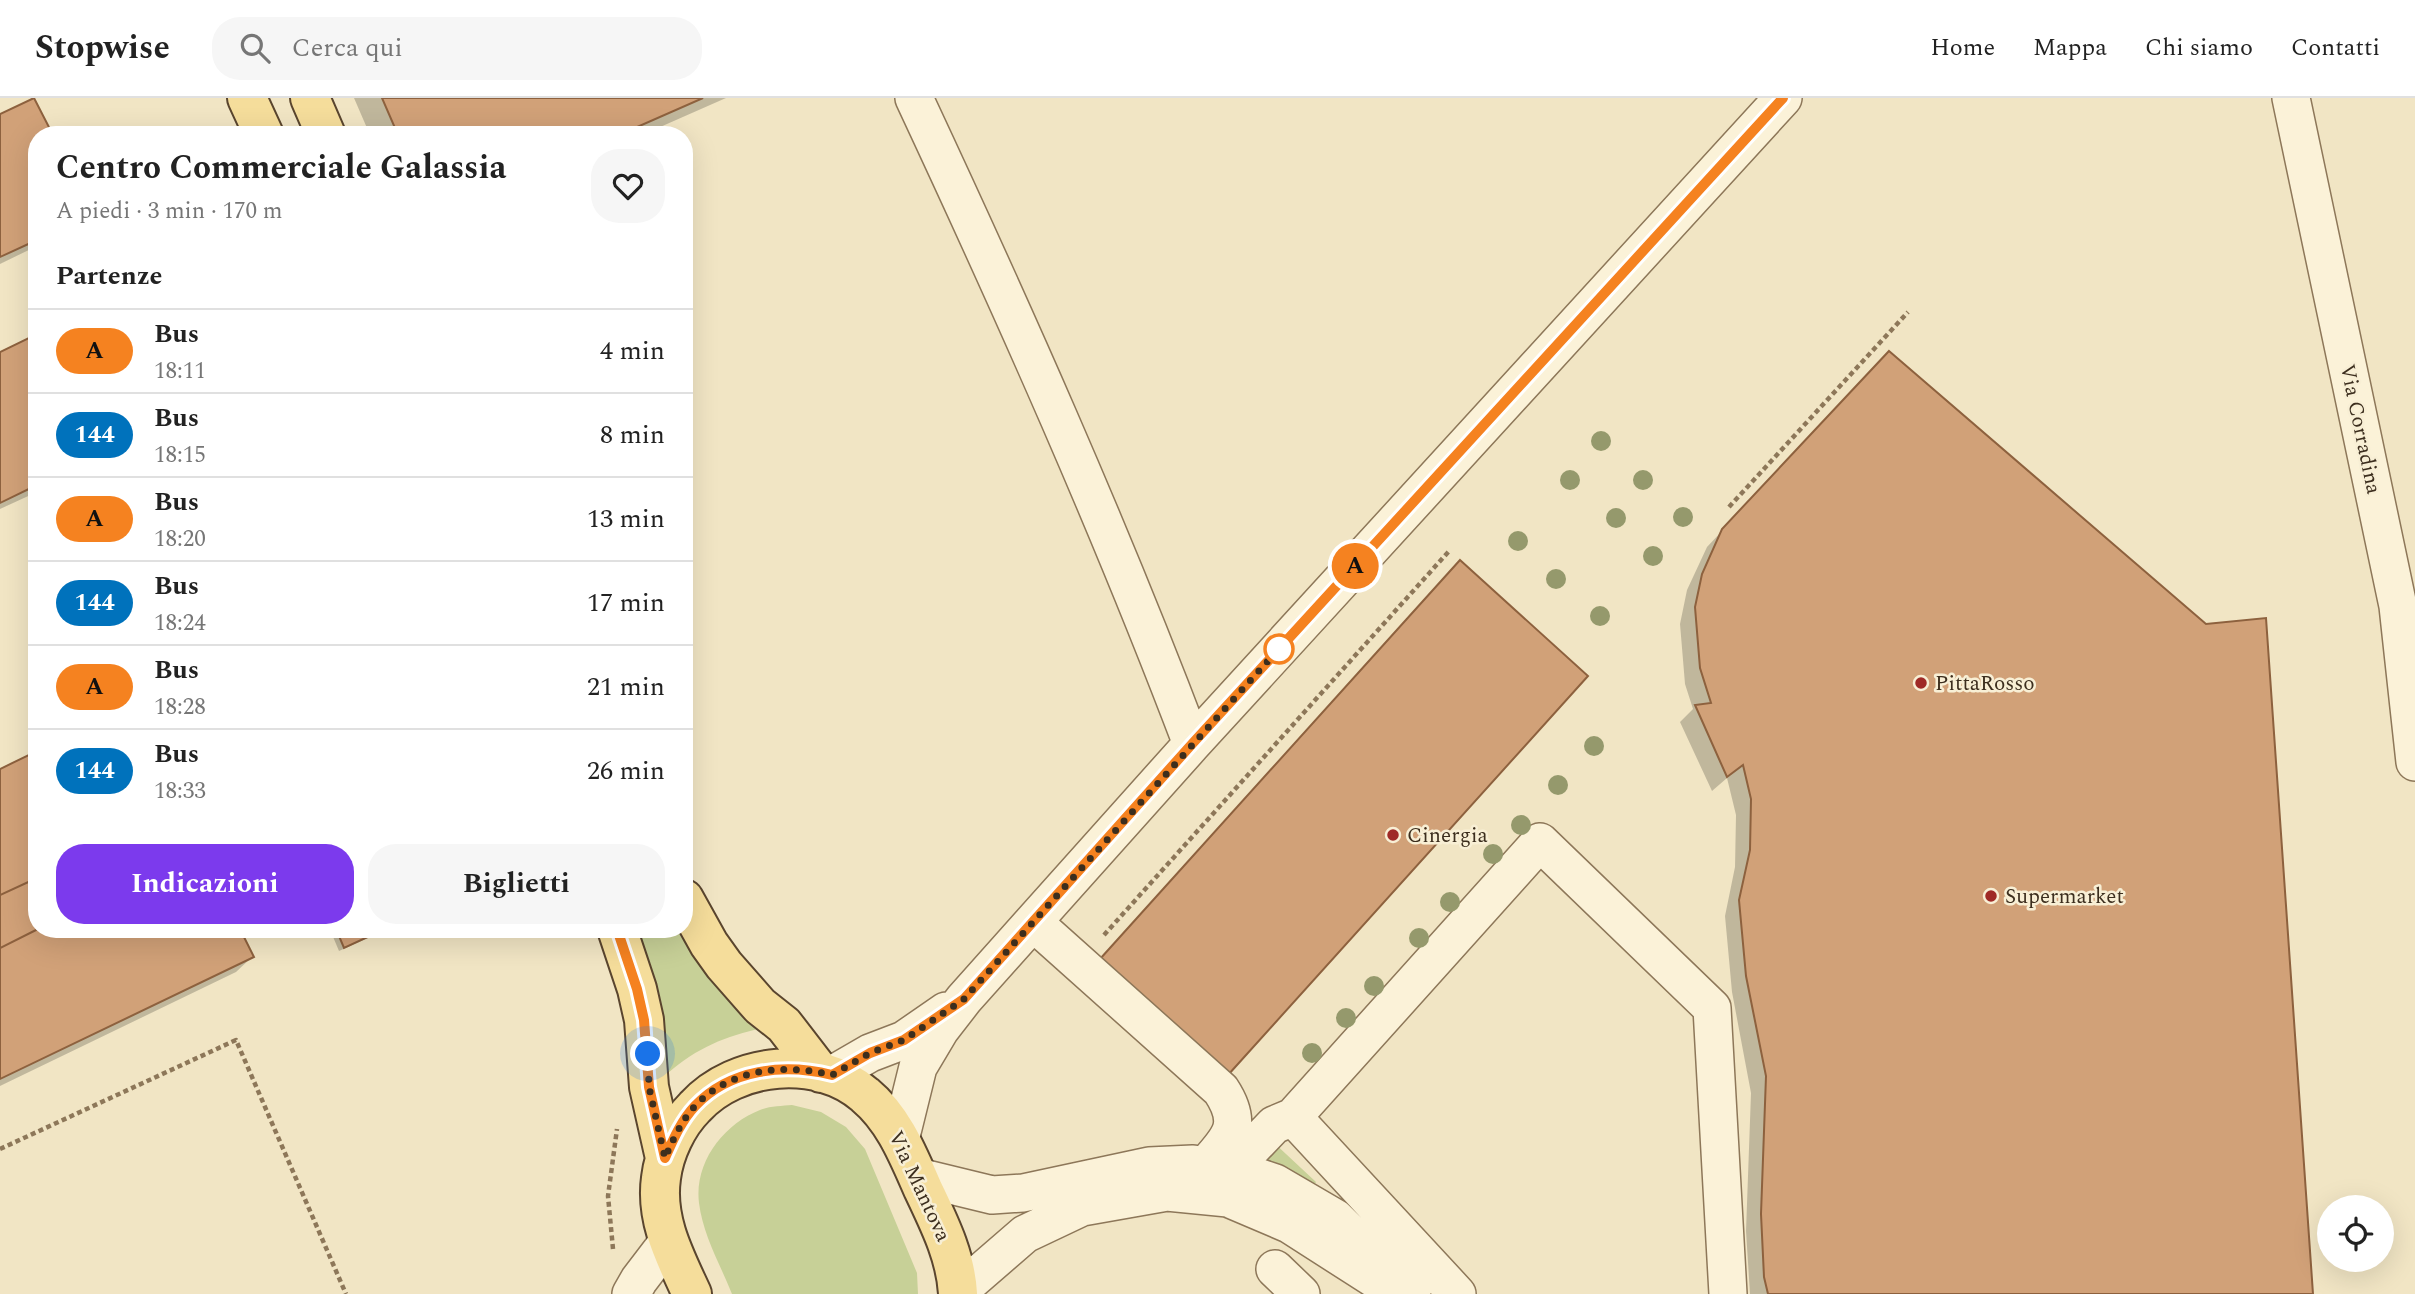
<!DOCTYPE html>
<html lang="it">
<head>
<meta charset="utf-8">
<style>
  body { margin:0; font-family:Spectral,serif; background:#f6f6f6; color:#222; height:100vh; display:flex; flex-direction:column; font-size:26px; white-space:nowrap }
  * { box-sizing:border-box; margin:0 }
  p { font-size:23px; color:#767676 }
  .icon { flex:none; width:38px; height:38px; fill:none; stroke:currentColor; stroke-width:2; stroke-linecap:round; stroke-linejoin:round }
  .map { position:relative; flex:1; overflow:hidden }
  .side { position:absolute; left:28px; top:28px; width:665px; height:812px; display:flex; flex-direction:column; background:#fff; border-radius:28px; box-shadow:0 7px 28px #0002 }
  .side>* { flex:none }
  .badge { padding:0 14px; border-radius:23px; font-size:24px; line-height:46px }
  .fabs { position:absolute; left:2317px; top:1097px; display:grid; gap:14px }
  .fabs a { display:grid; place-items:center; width:77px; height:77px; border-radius:50%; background:#fff; box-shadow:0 7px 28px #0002; font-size:35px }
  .you { position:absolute; width:35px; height:35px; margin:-18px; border:5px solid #fff; border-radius:50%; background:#1a73e8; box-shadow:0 0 0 10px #1a73e833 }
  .map>.badge { position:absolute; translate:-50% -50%; box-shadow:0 0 0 4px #fff }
  h2 { padding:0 28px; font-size:26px; line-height:63px }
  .round { display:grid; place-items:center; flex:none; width:74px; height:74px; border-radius:28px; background:#f6f6f6 }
  .headline { display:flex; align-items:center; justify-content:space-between; height:119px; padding:0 28px }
  h1 { font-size:33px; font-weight:700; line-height:52px }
  .button { display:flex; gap:14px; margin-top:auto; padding:14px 28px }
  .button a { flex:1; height:80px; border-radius:28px; background:#7c3aed; color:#fff; font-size:28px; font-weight:700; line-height:80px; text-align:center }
  .button a+a { background:#f6f6f6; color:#222 }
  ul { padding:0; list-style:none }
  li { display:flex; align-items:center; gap:21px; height:84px; padding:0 28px; border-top:2px solid #e0e0e0 }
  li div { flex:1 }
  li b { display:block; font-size:26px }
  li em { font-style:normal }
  li .badge { min-width:77px; font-weight:700; text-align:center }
  header { display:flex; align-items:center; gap:42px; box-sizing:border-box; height:98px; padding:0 35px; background:#fff; border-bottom:2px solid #e0e0e0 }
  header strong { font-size:33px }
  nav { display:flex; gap:38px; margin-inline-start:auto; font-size:24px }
  .search { width:490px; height:63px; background:#f6f6f6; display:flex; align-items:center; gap:18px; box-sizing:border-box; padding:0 24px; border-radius:28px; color:#767676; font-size:26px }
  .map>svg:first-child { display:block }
</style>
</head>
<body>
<header>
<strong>Stopwise</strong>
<div class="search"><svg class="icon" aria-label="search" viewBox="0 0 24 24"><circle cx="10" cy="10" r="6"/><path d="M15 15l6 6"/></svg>Cerca qui</div>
<nav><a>Home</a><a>Mappa</a><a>Chi siamo</a><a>Contatti</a></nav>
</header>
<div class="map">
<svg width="2415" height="1196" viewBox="0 0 2415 1196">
  <rect width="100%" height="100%" fill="#f1e5c4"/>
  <!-- green -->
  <path fill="#c7d097" d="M648 831H683L763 930C725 938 697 950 668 975L659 895 639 836Z
    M792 1007 821 1014 846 1029 865 1051 917 1175 918 1196H732C720 1166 703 1137 699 1105 694 1064 724 1026 760 1012 769 1008 782 1008 792 1007Z
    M1271 1042 1316 1084 1310 1094 1250 1071Z"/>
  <!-- shadow -->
  <path fill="#0003" d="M354 0H726L642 37H370Z
    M0 18 37 37V148L0 166Z
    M37 238V394L0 411V256Z
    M1874 271 2311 1196H1750L1746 1133 1751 995 1732 894 1725 818 1735 769 1736 717 1727 680 1712 693 1680 624 1693 611 1685 586 1680 526 1687 492 1707 449Z
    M0 673 37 831 252 859 236 874 0 988Z
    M333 831H388L339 853 331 834Z"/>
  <!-- building -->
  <path fill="#d1a178" stroke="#8d613e" stroke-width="2" d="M34 0 53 37H37V142L0 159V16Z
    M382 0H703L619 37H398Z
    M37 236V387L0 405V254Z
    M1889 253 2206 526 2266 520 2313 1196H1768L1764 1179 1761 1116 1766 978 1746 878 1739 802 1750 752 1751 701 1743 667 1727 679 1695 607 1711 605 1700 570 1695 509 1702 476 1722 431Z
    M1460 462 1588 578 1228 977 1100 861Z
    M37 653V780L0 797V671Z
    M37 780 38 831 0 850V797Z
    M38 831H240L254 859 0 981V850Z
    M336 831H385L344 850Z"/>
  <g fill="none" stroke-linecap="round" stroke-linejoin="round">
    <defs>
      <path id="minor" d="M914 0C1013 212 1109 427 1192 646
        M2291 0 2398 508 2415 664
        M1033 824 1221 992C1244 1027 1230 1040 1206 1067
        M832 977 870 955 904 942 946 913
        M900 1042 918 969 940 932 964 901 1192 646 1783 0
        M1231 1072 1274 1027 1293 1019
        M918 1079 992 1097 1023 1095 1149 1068 1193 1066 1240 1073 1275 1085 1335 1120 1412 1196
        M1275 1171 1301 1196
        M958 1194 1025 1136 1082 1109 1167 1094 1228 1100 1289 1126 1375 1181
        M631 1196 639 1182 668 1144
        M1457 1196 1293 1019 1540 744 1712 910 1728 1196"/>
      <path id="major" d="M247 0 264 37
        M310 0 326 37
        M684 801 709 846 724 867 760 908 784 927 821 975
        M617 831 637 891 644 922 649 989 665 1060
        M692 1196C675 1159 655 1122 661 1080 664 1055 677 1027 695 1009 736 964 818 956 865 997 894 1021 908 1057 923 1091 939 1125 956 1158 958 1196"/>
    </defs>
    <!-- minor casing -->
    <use href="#minor" stroke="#8d7759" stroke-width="40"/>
    <!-- major casing -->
    <use href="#major" stroke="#5a452e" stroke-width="42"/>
    <!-- path -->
    <path stroke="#8d7759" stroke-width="4.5" stroke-dasharray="5 3.5" stroke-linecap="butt" d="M1729 409 1908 214
      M1104 837 1450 452
      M0 1051 236 942 346 1196
      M613 1151 608 1098 617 1031"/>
    <!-- minor -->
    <use href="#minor" stroke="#fbf2d8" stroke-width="37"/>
    <!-- major -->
    <use href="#major" stroke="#f5dd9b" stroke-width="38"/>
  </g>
  <!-- trees -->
  <g fill="#95996c">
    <circle cx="1601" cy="343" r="10"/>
    <circle cx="1570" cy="382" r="10"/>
    <circle cx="1643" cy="382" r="10"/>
    <circle cx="1683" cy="419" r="10"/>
    <circle cx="1616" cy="420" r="10"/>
    <circle cx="1518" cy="443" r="10"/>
    <circle cx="1653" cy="458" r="10"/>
    <circle cx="1556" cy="481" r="10"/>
    <circle cx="1600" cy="518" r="10"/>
    <circle cx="1594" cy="648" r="10"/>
    <circle cx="1558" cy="687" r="10"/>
    <circle cx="1521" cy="727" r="10"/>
    <circle cx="1493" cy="756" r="10"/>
    <circle cx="1450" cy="804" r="10"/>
    <circle cx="1419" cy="840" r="10"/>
    <circle cx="1374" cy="888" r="10"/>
    <circle cx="1346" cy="920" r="10"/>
    <circle cx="1312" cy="955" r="10"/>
  </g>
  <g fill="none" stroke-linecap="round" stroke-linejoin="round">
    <defs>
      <path id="line" d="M617 831 637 891 644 922 649 989 665 1060C673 1042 681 1023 695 1008 730 971 784 965 832 977L870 955 904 942 964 901 1192 646 1783 0"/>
    </defs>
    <!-- line casing -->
    <use href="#line" stroke="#fff" stroke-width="16"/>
    <!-- line -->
    <use href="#line" stroke="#f58220" stroke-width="10"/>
    <!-- walk -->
    <path stroke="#3c2e1e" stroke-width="7" stroke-dasharray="0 12.6" d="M648 956 649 989 665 1060C673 1042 681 1023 695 1008 730 971 784 965 832 977L870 955 904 942 964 901 1285 544 1279 551"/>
  </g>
  <!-- markers -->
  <circle fill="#fff" stroke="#f58220" stroke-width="3.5" cx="1279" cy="551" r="14"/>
  <g fill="#9f2a26" stroke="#f8efd5" stroke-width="2.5">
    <circle cx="1921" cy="585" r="7"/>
    <circle cx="1393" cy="737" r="7"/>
    <circle cx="1991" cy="798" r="7"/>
  </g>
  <g text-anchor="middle" stroke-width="5" stroke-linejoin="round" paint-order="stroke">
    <!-- street labels -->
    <g font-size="21" fill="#3c2e1e" stroke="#f8efd5">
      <text transform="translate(2361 331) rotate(78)" y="7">Via Corradina</text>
      <text transform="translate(920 1088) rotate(65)" y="7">Via Mantova</text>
    </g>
    <!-- poi labels -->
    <g font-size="21" fill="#3c2e1e" stroke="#f8efd5" text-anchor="start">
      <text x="1935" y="592">PittaRosso</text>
      <text x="1407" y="744">Cinergia</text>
      <text x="2005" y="805">Supermarket</text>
    </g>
  </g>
</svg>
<div class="fabs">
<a><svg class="icon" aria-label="locate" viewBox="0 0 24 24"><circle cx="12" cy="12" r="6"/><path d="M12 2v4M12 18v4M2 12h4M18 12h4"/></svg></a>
</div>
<div class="you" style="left:648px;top:956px"></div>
<b class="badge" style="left:1355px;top:468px;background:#f58220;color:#111">A</b>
<section class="side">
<div class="headline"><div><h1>Centro Commerciale Galassia</h1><p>A piedi · 3 min · 170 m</p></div><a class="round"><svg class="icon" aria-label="heart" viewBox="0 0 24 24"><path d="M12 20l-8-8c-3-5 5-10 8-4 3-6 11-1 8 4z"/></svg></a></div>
<h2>Partenze</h2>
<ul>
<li><span class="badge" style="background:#f58220;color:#111">A</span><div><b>Bus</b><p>18:11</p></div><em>4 min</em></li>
<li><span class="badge" style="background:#0072bc;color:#fff">144</span><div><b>Bus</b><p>18:15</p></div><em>8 min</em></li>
<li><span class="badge" style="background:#f58220;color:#111">A</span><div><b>Bus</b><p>18:20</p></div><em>13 min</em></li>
<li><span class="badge" style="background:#0072bc;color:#fff">144</span><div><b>Bus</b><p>18:24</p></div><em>17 min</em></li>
<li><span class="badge" style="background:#f58220;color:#111">A</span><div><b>Bus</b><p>18:28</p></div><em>21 min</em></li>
<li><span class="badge" style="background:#0072bc;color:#fff">144</span><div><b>Bus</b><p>18:33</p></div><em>26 min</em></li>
</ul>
<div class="button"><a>Indicazioni</a><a>Biglietti</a></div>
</section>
</div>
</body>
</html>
